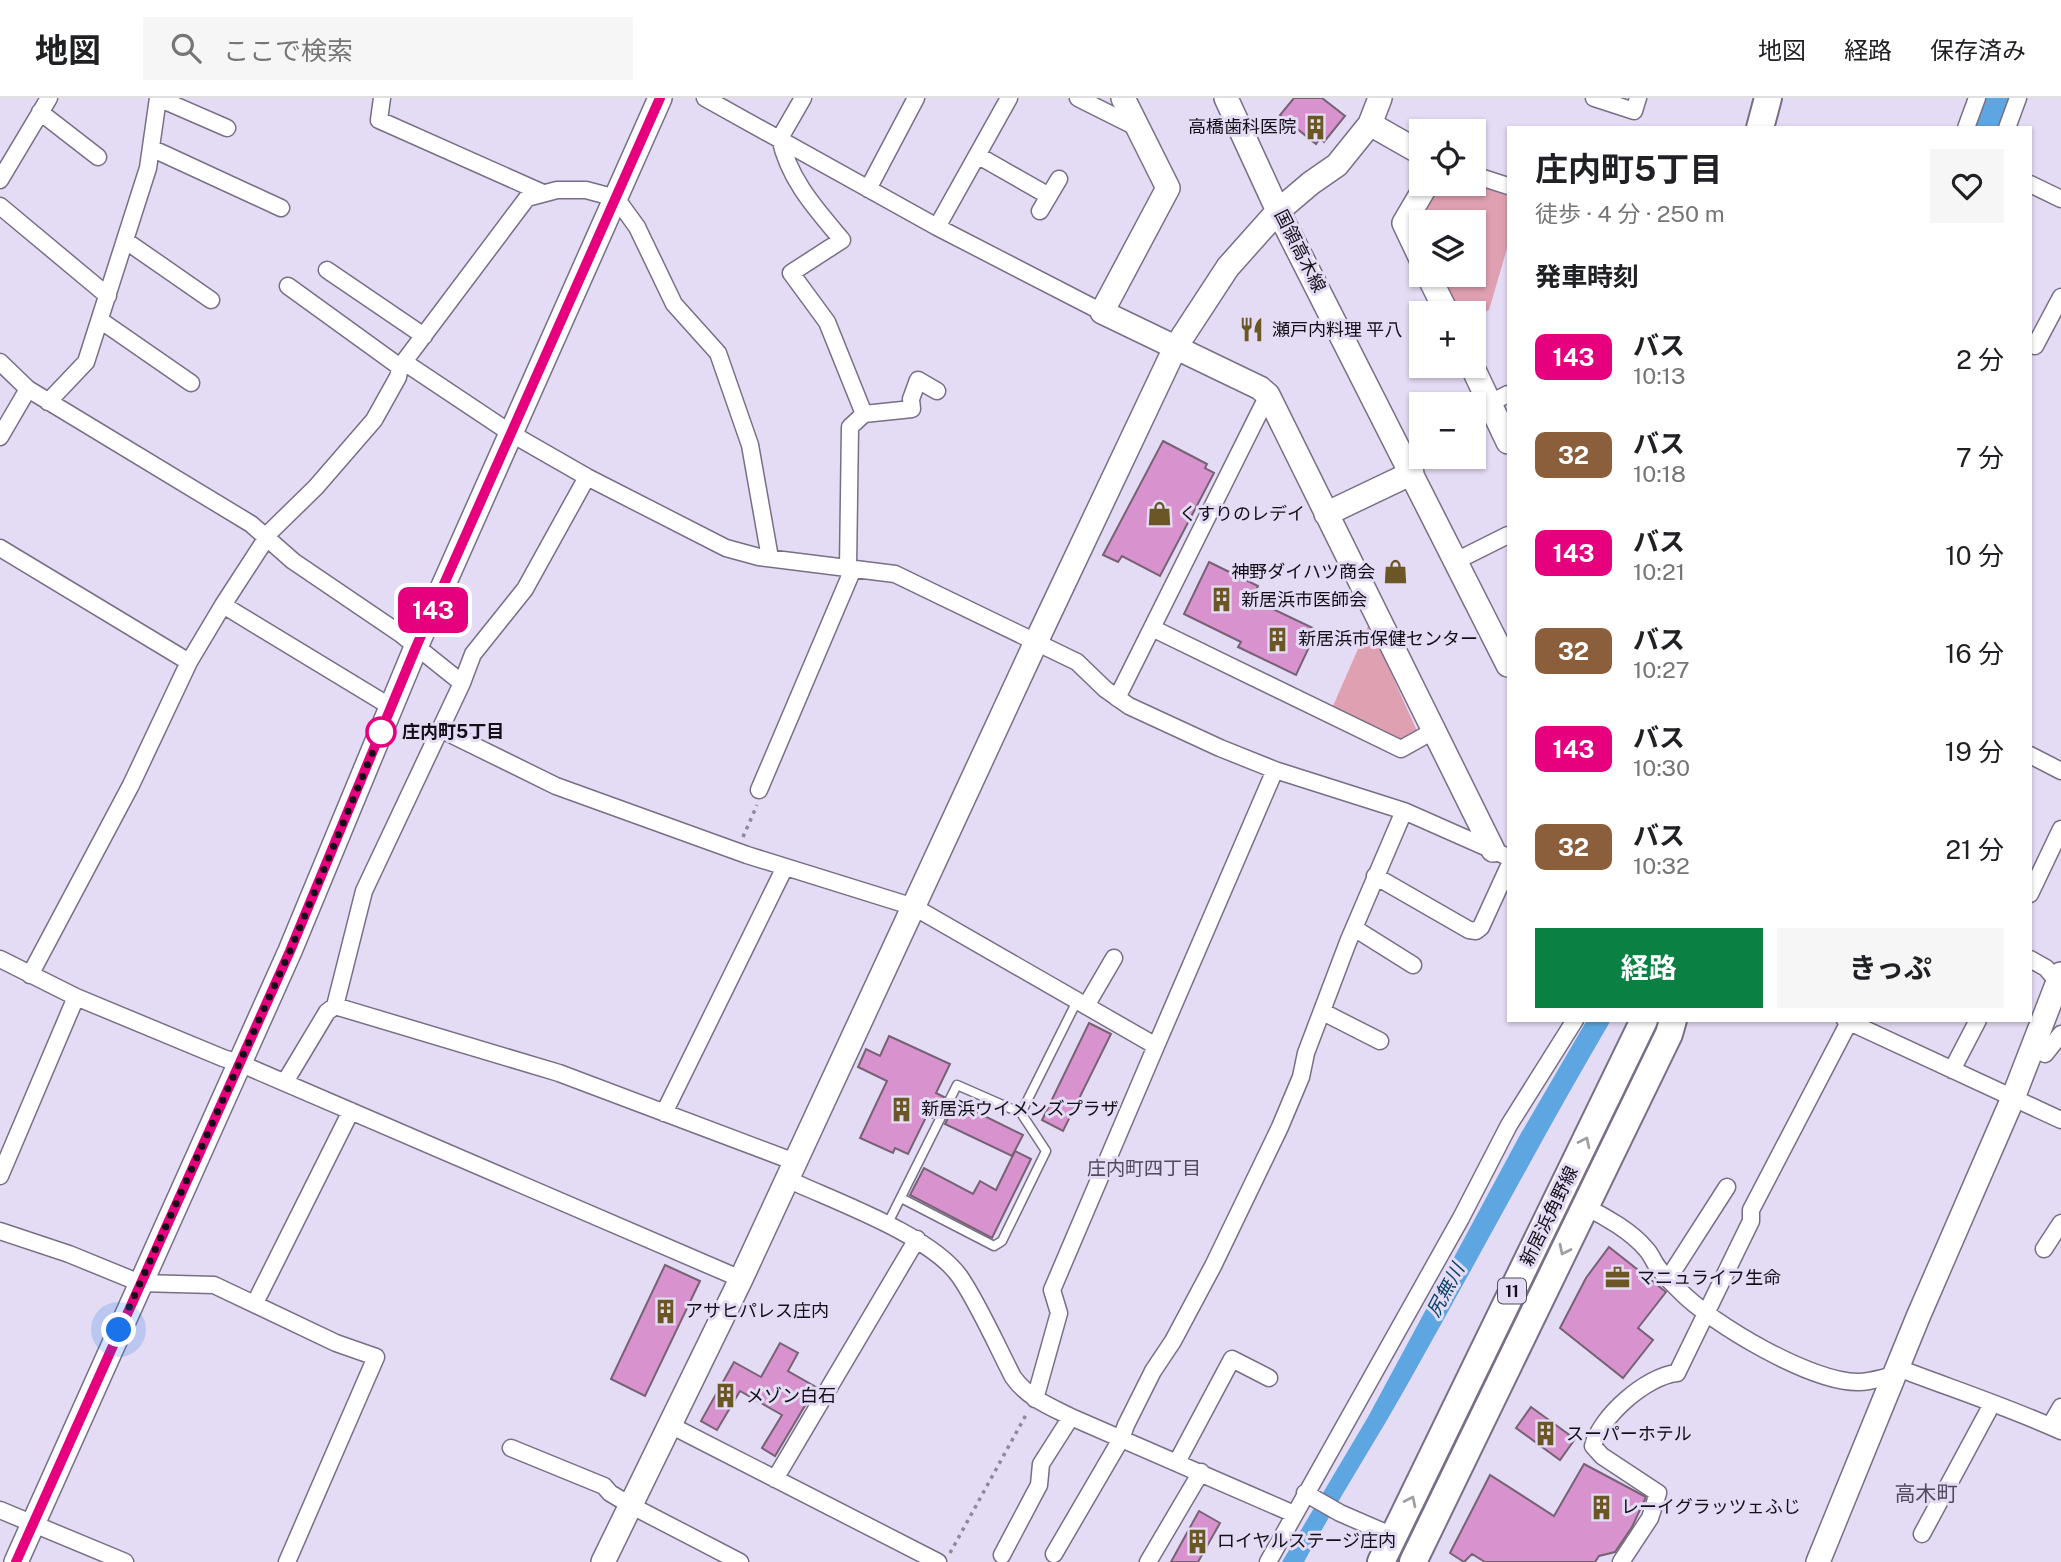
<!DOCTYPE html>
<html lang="ja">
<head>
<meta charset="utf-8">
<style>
  body { margin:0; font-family:"Public Sans","Noto Sans JP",sans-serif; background:#f6f6f6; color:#202124; height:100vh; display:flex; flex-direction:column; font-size:26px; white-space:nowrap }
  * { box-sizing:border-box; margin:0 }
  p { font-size:23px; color:#757577 }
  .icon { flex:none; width:38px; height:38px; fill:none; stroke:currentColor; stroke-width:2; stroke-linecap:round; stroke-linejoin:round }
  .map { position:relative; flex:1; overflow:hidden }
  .details { position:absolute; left:1507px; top:28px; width:525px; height:896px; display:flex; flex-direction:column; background:#fff; border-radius:0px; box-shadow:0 2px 5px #0004 }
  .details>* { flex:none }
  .badge { padding:0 14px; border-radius:10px; font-size:24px; line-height:46px }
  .tools { position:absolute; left:1409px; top:21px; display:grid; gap:14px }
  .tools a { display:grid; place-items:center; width:77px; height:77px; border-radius:0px; background:#fff; box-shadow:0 2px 5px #0004; font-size:35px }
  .you { position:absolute; width:35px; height:35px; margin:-18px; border:5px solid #fff; border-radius:50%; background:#1a73e8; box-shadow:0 0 0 10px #1a73e833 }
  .map>.badge { position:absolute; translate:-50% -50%; box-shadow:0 0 0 4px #fff }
  h2 { padding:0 28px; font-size:26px; line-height:63px }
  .round { display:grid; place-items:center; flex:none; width:74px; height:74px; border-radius:0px; background:#f6f6f6 }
  .summary { display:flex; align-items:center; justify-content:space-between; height:119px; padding:0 28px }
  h1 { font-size:33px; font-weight:700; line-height:52px }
  .cta { display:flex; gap:14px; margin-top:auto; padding:14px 28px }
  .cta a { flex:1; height:80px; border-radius:0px; background:#0b8043; color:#fff; font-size:28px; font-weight:700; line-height:80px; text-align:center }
  .cta a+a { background:#f6f6f6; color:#202124 }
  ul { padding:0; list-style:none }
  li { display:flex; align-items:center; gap:21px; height:98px; padding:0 28px }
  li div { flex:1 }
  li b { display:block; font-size:26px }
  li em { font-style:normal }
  li .badge { min-width:77px; font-weight:700; text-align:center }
  header { display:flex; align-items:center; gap:42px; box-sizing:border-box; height:98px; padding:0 35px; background:#fff; border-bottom:2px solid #e0e0e0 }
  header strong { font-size:33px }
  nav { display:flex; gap:38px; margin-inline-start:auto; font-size:24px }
  .search { width:490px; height:63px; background:#f6f6f6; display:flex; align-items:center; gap:18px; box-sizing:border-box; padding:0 24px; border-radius:0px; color:#757577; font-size:26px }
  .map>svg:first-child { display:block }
</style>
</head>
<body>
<header>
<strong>地図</strong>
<div class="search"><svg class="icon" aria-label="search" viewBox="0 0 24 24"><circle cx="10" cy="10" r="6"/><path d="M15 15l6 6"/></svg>ここで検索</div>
<nav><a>地図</a><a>経路</a><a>保存済み</a></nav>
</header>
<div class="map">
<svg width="2061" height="1464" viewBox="0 0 2061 1464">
  <rect width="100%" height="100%" fill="#e4dbf4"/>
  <!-- green -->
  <path fill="#dfa0b1" d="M1437 86H1473L1508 98V147L1489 212 1474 219V215H1456L1437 177H1474V124H1421V147L1416 123Z
    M1369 526 1417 633 1405 644 1333 608Z"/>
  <!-- water -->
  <path fill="#5da6e1" d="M1587 922H1611C1540 1043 1475 1167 1406 1289 1373 1348 1336 1404 1304 1464H1282L1368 1319 1520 1037Z"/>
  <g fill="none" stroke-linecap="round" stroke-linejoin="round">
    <!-- river -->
    <path stroke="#5da6e1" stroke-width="32" d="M1989 30 1998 0"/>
  </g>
  <!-- building -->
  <path fill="#d892ce" stroke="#766273" stroke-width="2" d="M1294 0H1322L1345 18 1324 44 1320 40 1316 46 1280 17Z
    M1163 343 1207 366 1205 370 1214 375 1160 478 1122 458 1118 464 1103 457Z
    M1209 464 1258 488 1252 501 1317 532 1296 577 1238 549 1241 544 1184 516Z
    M1089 925 1111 936 1063 1033 1042 1022Z
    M889 938 950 966 936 995 944 999 933 1020 927 1017 908 1056 895 1050 893 1055 860 1040 887 983 858 969 866 951 880 958Z
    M956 1004 1023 1037 1012 1058 945 1026Z
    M1015 1053 1031 1061 992 1140 910 1097 924 1070 973 1096 980 1083 996 1092Z
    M1609 1149 1666 1194 1638 1230 1653 1242 1623 1280 1560 1230 1586 1180Z
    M665 1167 700 1183 645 1298 611 1281Z
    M780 1245 798 1255 788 1273 816 1289 775 1358 762 1350 782 1317 740 1293 717 1332 701 1323 734 1264 761 1279Z
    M1531 1309 1575 1341 1560 1362 1516 1330Z
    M1584 1366 1646 1399 1632 1429 1615 1454 1599 1458 1595 1464H1485L1472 1456 1464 1464 1450 1455 1490 1377 1554 1418Z
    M1199 1413 1220 1425 1198 1464H1171Z"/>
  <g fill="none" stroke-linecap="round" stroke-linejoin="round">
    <defs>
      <path id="lane" d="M901 1100 994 1148 1002 1143 1046 1053 1021 1015
        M887 1127 957 987 1021 1015 1077 903"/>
      <path id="street" d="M158 0 227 30
        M382 0 379 22 543 95
        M705 0 937 129 1102 214
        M803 0 780 40C789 82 816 111 842 142L791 175 827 224 864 316
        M1078 0 1138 30
        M1594 0 1634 13 1638 0
        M40 14 98 59
        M1966 30 1977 0
        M2007 30 2018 0
        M151 50 281 110
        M977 57 1049 98
        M1474 77 1508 88
        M0 82 49 0
        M2030 86 2061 101
        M868 91 916 0
        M0 108 108 198
        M1040 113 1059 81
        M937 129 1009 0
        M126 143 211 202
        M327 172 424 238
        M288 188 400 269
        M100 222 191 285
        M2035 248 2061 199
        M0 264 28 291 0 339
        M404 264 512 336 587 379 726 450 759 459 895 476 1077 564 1105 591 1129 608 1220 650 1275 672 1404 713 1508 759
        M28 291 251 426 293 463 402 537 462 585 364 793 335 908 327 914 285 984
        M48 304 86 264 148 70 158 0
        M1490 305 1508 296
        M0 450 189 564
        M1456 463 1508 437
        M848 470 850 329 864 316 912 311 911 301 918 282 937 293
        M223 507 391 609
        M1152 530 1401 651 1435 632
        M462 585 473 556 525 491 587 379
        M1117 600 1268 297
        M440 631 556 688 747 757 914 809 1156 948 1052 1192 1059 1215 1035 1301
        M2030 657 2061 673
        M759 692 853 471
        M1375 778 1469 832 1476 833 1481 829 1508 770
        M2030 796 2061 731
        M1354 830 1413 867
        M0 861 76 899 223 960 239 965 741 1181
        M2030 861 2046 870 2058 884
        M30 877 131 687 189 564 223 507 271 433 316 389 374 322 398 279 400 269 527 100 557 92H586L616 100 637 129 674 206 718 255 750 347 770 460
        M335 908 559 975 795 1064
        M1086 908 1114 860
        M1323 914 1380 943
        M1845 922 2061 1022
        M1156 948 1275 672
        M2032 949 2045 956 2061 936
        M1952 972 1978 922
        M664 1015 785 769
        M0 1078 76 899
        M787 1081C834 1103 931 1137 960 1179 979 1207 997 1248 1013 1279 1028 1300 1049 1308 1071 1319L1294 1416
        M1585 1109C1605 1118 1632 1134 1646 1151 1650 1155 1652 1160 1655 1165 1661 1175 1671 1184 1680 1193 1712 1226 1812 1285 1859 1284 1871 1284 1884 1279 1896 1277
        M0 1133 69 1156 140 1185 214 1187 336 1245 376 1259 287 1464
        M2044 1151 2061 1125
        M1668 1181 1727 1089
        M255 1205 351 1013
        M1898 1270C1953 1291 2008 1309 2061 1333
        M670 1327 938 1464
        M2050 1328 2061 1309
        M511 1350 604 1388 610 1395 630 1407 740 1464
        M1177 1364 1232 1261 1269 1280
        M775 1381 917 1141
        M1305 1395 1340 1415 1393 1438
        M0 1412 125 1464
        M1922 1436 1992 1306
        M1054 1456 1121 1341 1126 1327 1153 1273 1173 1243 1213 1168 1280 1029 1301 979 1306 955 1348 844 1404 713
        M1002 1457 1039 1387 1041 1366 1071 1319
        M1148 1464 1201 1374
        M1268 1464 1461 1120 1509 1027 1575 922
        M1621 1464 1650 1420 1658 1395 1602 1358 1593 1348C1600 1319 1646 1278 1677 1275L1751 1123V1112L1849 924"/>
      <path id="secondary" d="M1123 0 1168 90 1102 214 1260 290 1268 297 1493 752
        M1226 0 1278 113 1508 567
        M1370 26 1421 55
        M1421 161 1404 125 1427 86
        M1428 177 1447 215
        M1472 268 1508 344
        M1326 416 1412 375
        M16 1464 290 853 416 549 660 0
        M603 1464 741 1181 1036 544 1175 250 1228 169 1278 113 1311 85 1337 67 1370 26 1380 0
        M1818 1464 1918 1219 2013 1000 2061 876"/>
      <path id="primary" d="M1760 30 1768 0
        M1381 1464 1644 922
        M1413 1464 1669 936 1673 922"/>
    </defs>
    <!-- lane casing -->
    <use href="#lane" stroke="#786f86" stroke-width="11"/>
    <!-- street casing -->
    <use href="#street" stroke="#786f86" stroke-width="19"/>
    <!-- secondary casing -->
    <use href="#secondary" stroke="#786f86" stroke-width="26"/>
    <!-- primary casing -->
    <use href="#primary" stroke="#786f86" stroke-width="30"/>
    <!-- path -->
    <path stroke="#8f889a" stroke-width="3.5" stroke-dasharray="3.5 5" stroke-linecap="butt" d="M743 739 757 707
      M950 1455 1027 1315"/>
    <!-- lane -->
    <use href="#lane" stroke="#fff" stroke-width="8"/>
    <!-- street -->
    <use href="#street" stroke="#fff" stroke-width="16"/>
    <!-- secondary -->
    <use href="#secondary" stroke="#fff" stroke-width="23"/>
    <!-- primary -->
    <use href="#primary" stroke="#fff" stroke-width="26"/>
  </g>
  <!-- one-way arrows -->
  <defs><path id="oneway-chevron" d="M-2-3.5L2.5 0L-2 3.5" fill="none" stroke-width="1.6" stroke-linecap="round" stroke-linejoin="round" transform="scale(1.75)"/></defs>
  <g stroke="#a19fa3">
    <use href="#oneway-chevron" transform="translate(1585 1044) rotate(-64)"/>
    <use href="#oneway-chevron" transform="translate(1564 1152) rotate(116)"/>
    <use href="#oneway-chevron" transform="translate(1411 1403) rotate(-64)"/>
  </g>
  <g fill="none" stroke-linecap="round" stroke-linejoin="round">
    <defs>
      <path id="line" d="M16 1464 290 853 416 549 660 0"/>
    </defs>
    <!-- line casing -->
    <use href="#line" stroke="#fff" stroke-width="16"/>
    <!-- line -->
    <use href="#line" stroke="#e6007e" stroke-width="10"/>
    <!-- walk -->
    <path stroke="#130f18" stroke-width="7" stroke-dasharray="0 12.6" d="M119 1232 290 853 381 634"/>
  </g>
  <!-- icons -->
  <defs>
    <symbol id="building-bare" viewBox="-9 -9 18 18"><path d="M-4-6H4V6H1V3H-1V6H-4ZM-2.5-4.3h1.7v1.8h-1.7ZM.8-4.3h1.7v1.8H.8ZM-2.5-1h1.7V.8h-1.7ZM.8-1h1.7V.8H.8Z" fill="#6a5725" stroke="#e4dbf4" stroke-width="2.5" paint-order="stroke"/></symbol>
    <symbol id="restaurant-bare" viewBox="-9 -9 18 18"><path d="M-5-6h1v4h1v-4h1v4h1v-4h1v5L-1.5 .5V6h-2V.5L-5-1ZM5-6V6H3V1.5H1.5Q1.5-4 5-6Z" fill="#6a5725" stroke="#e4dbf4" stroke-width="2.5" paint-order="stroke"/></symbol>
    <symbol id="shop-bare" viewBox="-9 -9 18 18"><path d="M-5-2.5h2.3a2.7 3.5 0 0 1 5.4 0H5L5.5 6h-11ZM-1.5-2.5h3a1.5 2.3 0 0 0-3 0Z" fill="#6a5725" stroke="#e4dbf4" stroke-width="2.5" paint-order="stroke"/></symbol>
    <symbol id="office-bare" viewBox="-9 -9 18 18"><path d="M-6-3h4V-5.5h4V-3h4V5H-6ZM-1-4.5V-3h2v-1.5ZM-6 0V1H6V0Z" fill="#6a5725" stroke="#e4dbf4" stroke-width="2.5" paint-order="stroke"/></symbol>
  </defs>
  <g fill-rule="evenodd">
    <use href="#building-bare" x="1298" y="12" width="35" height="35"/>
    <use href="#restaurant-bare" x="1234" y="214" width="35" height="35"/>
    <use href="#shop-bare" x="1142" y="398" width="35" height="35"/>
    <use href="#shop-bare" x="1378" y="456" width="35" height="35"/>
    <use href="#building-bare" x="1204" y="484" width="35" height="35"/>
    <use href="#building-bare" x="1260" y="524" width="35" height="35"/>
    <use href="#building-bare" x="884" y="994" width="35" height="35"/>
    <use href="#office-bare" x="1600" y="1162" width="35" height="35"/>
    <use href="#building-bare" x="648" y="1196" width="35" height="35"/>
    <use href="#building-bare" x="708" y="1280" width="35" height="35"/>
    <use href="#building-bare" x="1528" y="1318" width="35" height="35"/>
    <use href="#building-bare" x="1584" y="1392" width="35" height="35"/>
    <use href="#building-bare" x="1180" y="1426" width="35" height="35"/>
  </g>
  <!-- markers -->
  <circle fill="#fff" stroke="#e6007e" stroke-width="3.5" cx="381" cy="634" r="14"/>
  <g text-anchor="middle" stroke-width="6" stroke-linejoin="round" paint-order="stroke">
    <!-- shield labels -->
    <rect fill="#e4dbf4" stroke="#524c5a" stroke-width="2" x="1498" y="1180.5" width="28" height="25" rx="5"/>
    <g font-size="16" font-weight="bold" fill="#130f18">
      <text x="1512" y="1199">11</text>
    </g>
    <!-- poi labels -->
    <g font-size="18" fill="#130f18" stroke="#e4dbf4" text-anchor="start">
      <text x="1296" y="35" text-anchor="end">高橋歯科医院</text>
      <text x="1272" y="238">瀬戸内料理 平八</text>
      <text x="1179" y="422">くすりのレデイ</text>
      <text x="1375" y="480" text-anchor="end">神野ダイハツ商会</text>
      <text x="1241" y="508">新居浜市医師会</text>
      <text x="1298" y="547">新居浜市保健センター</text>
      <text x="921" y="1017">新居浜ウイメンズプラザ</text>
      <text x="1637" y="1186">マニュライフ生命</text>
      <text x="685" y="1219">アサヒパレス庄内</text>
      <text x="746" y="1304">メゾン白石</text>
      <text x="1566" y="1342">スーパーホテル</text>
      <text x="1621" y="1415">レーイグラッツェふじ</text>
      <text x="1217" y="1449">ロイヤルステージ庄内</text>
    </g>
    <!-- street labels -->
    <g font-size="18" fill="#130f18" stroke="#e4dbf4">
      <text transform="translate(1300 153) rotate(63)" y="6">国領高木線</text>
      <text transform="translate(1549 1118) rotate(-64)" y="6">新居浜角野線</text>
    </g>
    <!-- stop labels -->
    <g font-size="18" font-weight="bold" fill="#130f18" stroke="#e4dbf4" text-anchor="start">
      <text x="402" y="640">庄内町5丁目</text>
    </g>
    <!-- neighbourhood labels -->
    <g font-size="19" fill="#51495e" stroke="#e4dbf4">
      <text x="1144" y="1077">庄内町四丁目</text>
    </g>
    <!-- water labels -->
    <g font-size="19" font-style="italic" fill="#094269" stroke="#e4dbf4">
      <text transform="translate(1445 1192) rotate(-62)" y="7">尻無川</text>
    </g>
    <!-- quarter labels -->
    <g font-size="21" fill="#51495e" stroke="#e4dbf4">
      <text x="1926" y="1403">高木町</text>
    </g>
  </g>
</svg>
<div class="tools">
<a><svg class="icon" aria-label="locate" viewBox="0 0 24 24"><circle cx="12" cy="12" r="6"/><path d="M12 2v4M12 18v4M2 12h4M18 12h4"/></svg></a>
<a><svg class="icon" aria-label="layers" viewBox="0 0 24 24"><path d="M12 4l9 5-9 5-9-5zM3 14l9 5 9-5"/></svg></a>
<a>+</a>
<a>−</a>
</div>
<div class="you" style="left:119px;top:1232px"></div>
<b class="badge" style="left:433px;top:512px;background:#e6007e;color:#fff">143</b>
<section class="details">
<div class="summary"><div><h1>庄内町5丁目</h1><p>徒歩 · 4 分 · 250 m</p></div><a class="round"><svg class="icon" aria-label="heart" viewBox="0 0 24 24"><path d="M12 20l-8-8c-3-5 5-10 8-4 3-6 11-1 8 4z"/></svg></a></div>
<h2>発車時刻</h2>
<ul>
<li><span class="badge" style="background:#e6007e;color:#fff">143</span><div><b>バス</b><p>10:13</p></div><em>2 分</em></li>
<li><span class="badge" style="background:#8b5e3c;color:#fff">32</span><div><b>バス</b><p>10:18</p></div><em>7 分</em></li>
<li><span class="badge" style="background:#e6007e;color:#fff">143</span><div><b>バス</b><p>10:21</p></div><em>10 分</em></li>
<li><span class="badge" style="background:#8b5e3c;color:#fff">32</span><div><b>バス</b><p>10:27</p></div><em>16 分</em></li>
<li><span class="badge" style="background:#e6007e;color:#fff">143</span><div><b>バス</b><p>10:30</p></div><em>19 分</em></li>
<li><span class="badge" style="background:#8b5e3c;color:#fff">32</span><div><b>バス</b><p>10:32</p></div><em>21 分</em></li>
</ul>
<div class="cta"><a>経路</a><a>きっぷ</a></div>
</section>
</div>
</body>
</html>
